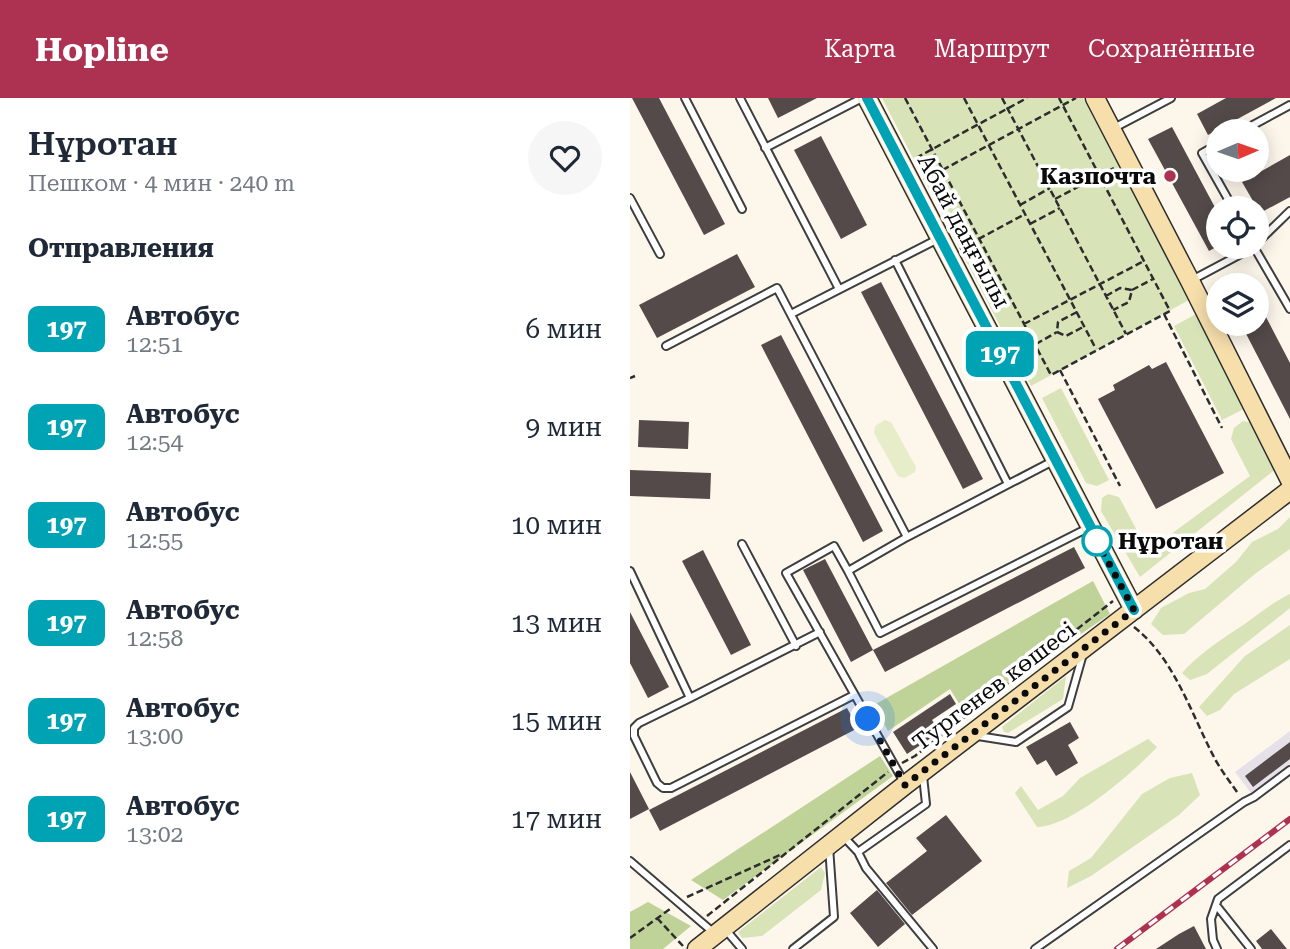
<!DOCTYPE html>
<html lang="ru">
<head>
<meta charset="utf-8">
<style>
  body { margin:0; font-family:"Roboto Serif",serif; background:#f6f6f7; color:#1f2937; height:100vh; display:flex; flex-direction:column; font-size:26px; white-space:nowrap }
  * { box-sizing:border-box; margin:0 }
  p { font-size:23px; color:#747a83 }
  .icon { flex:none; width:38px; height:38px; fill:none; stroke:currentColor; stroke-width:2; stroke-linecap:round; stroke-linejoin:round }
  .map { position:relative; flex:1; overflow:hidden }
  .sheet { display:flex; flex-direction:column; background:#fff; width:630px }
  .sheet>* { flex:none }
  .badge { padding:0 14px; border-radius:10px; font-size:24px; line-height:46px }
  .needle { width:46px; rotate:88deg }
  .controls { position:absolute; left:576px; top:21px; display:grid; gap:14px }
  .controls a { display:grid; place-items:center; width:63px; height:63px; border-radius:50%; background:#fff; box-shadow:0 4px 18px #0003; font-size:35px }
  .you { position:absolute; width:35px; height:35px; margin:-18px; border:5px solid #fff; border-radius:50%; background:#1a73e8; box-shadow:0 0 0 10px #1a73e833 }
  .map>.badge { position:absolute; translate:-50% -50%; box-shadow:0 0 0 4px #fff }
  h2 { padding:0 28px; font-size:26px; line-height:63px }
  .round { display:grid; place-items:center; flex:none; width:74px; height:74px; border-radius:37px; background:#f6f6f7 }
  .head { display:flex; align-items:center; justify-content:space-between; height:119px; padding:0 28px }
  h1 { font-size:33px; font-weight:600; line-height:52px }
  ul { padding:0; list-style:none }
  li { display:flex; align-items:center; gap:21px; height:98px; padding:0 28px }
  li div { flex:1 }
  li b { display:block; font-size:26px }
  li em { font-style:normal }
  li .badge { min-width:77px; font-weight:700; text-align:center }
  header { display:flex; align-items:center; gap:42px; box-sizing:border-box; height:98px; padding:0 35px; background:#ad3151; color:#fff }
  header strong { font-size:33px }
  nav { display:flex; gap:38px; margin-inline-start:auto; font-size:24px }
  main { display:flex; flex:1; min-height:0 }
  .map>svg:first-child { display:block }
</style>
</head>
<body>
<header>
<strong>Hopline</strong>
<nav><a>Карта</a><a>Маршрут</a><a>Сохранённые</a></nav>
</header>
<main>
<section class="sheet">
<div class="head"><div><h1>Нұротан</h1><p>Пешком · 4 мин · 240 m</p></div><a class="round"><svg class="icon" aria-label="heart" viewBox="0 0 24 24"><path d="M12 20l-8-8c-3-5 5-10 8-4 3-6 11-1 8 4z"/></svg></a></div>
<h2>Отправления</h2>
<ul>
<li><span class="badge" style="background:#00a3b4;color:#fff">197</span><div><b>Автобус</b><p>12:51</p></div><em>6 мин</em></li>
<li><span class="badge" style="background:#00a3b4;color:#fff">197</span><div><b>Автобус</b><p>12:54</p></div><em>9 мин</em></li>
<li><span class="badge" style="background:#00a3b4;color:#fff">197</span><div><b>Автобус</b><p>12:55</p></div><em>10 мин</em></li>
<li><span class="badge" style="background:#00a3b4;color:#fff">197</span><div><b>Автобус</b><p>12:58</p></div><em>13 мин</em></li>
<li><span class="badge" style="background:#00a3b4;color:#fff">197</span><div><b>Автобус</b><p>13:00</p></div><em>15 мин</em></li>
<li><span class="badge" style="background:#00a3b4;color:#fff">197</span><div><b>Автобус</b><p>13:02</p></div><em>17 мин</em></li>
</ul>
</section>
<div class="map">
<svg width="660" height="851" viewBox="0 0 660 851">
  <rect width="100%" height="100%" fill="#fdf6eb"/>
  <!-- industrial -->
  <path fill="#e6e0e9" d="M660 633V672L624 699 605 674Z"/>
  <!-- green -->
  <path fill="#d8e4b8" d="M252 0H453L559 202 401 288Z
    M568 215 616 310 592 322 544 228Z
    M431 290 479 382 467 388 456 385 412 300Z
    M613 323 624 325 647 370 510 479 471 413 472 400 478 396 489 399 518 453 620 378 601 341 604 330Z
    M660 419V451L626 475 554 536 533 537 521 526 531 510 559 495 575 491 606 464 622 444 648 431Z
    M660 496V510L577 576 560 582 552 575C568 557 585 546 604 533 625 520 637 507 660 496Z
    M660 527V561L604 596 590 612 577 618 569 609 615 558Z
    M436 578 433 601 378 635 374 634 372 629Z
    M518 641 527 649C504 674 441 729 407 729L385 695 391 688 408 712 433 698 450 680Z
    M562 675 570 697 549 717 461 778 437 790 439 773 461 760 512 696 540 680Z
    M191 769 195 775 191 792 132 838 112 840 108 834Z"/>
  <!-- forest -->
  <path fill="#bfd399" d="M463 483 480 516 312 632 307 623 330 607 320 591 258 633 244 607Z
    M250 658 263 678 93 802 61 782Z
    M18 804 61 828 33 851H0V814Z"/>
  <!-- pitch -->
  <path fill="#e7ecc9" d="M255 322 261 324 286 369 285 374 274 380 268 378 244 335 245 328Z"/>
  <!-- building -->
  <path fill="#534a49" d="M2 0H29L95 126 74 137Z
    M138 0H187L148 20Z
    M596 0H646L578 37 567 16Z
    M542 29 588 115V148L579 153 518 41Z
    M191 38 237 127 211 141 164 52Z
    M660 57V99L630 115 612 84Z
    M107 156 125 189 27 240 9 207Z
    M251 184 353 381 333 391 231 194Z
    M626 200 660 265V321L611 226H626Z
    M151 237 253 433 233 444 131 247Z
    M536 264 594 375 526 411 468 301 485 292 483 287 519 267 522 271Z
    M9 322 59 324 58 351 8 349Z
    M0 372 81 375 80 401 0 398Z
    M444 449 455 470 255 574 243 552Z
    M73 452 121 547 101 557 52 463Z
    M195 461 243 552 221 564 173 472Z
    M0 514 39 589 18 600 0 565Z
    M320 596 326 606 302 622 310 634 277 656 263 634Z
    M217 610 228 630 30 733 19 712Z
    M440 624 449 640 438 647 448 665 426 678 416 662 407 667 396 649Z
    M660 644V661L623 689 615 678Z
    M0 674 19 711 0 721Z
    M316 717 352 763 282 817 256 785 297 753 286 740Z
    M247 792 275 826 248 849 220 815Z
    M564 828 576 851H526L549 836Z
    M641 831 657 851H632L626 843Z"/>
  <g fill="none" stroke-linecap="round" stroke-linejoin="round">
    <defs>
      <path id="service" d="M55 0 112 111
        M110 0 209 191
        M484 30 541 0
        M612 33 660 7
        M588 46 572 55 603 110
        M135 50 232 0
        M0 100 30 156
        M626 146 660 113
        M624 149 660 211
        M265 162 378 386
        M562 182 624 149
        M161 216 308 141
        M36 248 147 190 277 439
        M112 446 166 548
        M0 473 60 600 190 534
        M218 473 250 535 458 430
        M60 600 9 625 4 630V638L27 685 33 690H41L224 597
        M348 638 386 644 438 609 453 556
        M275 686 156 475 204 448 218 473 277 439 423 363
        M213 738 228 754 296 706 293 678
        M228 754 236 770 303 851
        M0 763 84 835
        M586 807 621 851
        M95 831 112 851
        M163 851 204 819 199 749
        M405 851 614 704 624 699 660 672
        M587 851 583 842 581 821 588 801 660 747"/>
      <path id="secondary" d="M237 0 504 512
        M465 0 560 183 660 382
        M67 851 275 687 660 392"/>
    </defs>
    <!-- service casing -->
    <use href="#service" stroke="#3e3e3e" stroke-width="10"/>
    <!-- secondary casing -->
    <use href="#secondary" stroke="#2d2d2d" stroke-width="21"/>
    <!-- path -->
    <path stroke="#2d2d2d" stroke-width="2.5" stroke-dasharray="7 3.5" stroke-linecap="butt" d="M275 0 421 277 540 213 429 0
      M334 0 466 251
      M372 0 496 236
      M286 60 397 0
      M294 82 446 0
      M425 101 484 70
      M390 107 420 90
      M400 126 430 110
      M330 151 395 116
      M502 192 523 181
      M476 198 490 190 502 192 499 204 483 212
      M447 214 428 224 427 234 436 238 453 229
      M534 216 592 330
      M394 226 514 163
      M406 246 427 234
      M430 272 490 388
      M0 280 5 278
      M504 529C545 561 561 616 585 661 592 674 601 685 609 697
      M272 665 285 658 483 503
      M57 799 150 757
      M77 818 258 674
      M27 820 53 848
      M0 840 40 811"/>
    <!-- service -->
    <use href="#service" stroke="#fff" stroke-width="6"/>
    <!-- secondary -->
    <use href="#secondary" stroke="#f7dfac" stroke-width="18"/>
    <defs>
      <path id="rail" d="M487 851 660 721"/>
    </defs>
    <!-- rail casing -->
    <use href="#rail" stroke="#ad3151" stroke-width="6"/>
    <!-- rail -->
    <use href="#rail" stroke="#fff" stroke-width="3.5" stroke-dasharray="10" stroke-linecap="butt"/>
  </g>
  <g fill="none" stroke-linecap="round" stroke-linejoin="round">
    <defs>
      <path id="line" d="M237 0 504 512"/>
    </defs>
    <!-- line casing -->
    <use href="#line" stroke="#fff" stroke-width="16"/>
    <!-- line -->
    <use href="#line" stroke="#00a3b4" stroke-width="10"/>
    <!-- walk -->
    <path stroke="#0b0b0b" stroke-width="7" stroke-dasharray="0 12.6" d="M238 621 275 687 504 512 467 443"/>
  </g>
  <!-- markers -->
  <circle fill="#ad3151" stroke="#fff" stroke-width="2.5" cx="540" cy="78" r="7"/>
  <circle fill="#fff" stroke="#00a3b4" stroke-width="3.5" cx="467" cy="443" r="14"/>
  <g text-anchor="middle" stroke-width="7" stroke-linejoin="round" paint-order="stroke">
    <!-- poi labels -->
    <g font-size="23" font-weight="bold" fill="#0b0b0b" stroke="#fff" text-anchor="end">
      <text x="526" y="86">Казпочта</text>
    </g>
    <!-- street labels -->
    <g font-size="23" fill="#0b0b0b" stroke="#fff">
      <text transform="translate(334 133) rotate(62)" y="8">Абай даңғылы</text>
      <text transform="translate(364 588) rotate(-37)" y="8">Тургенев көшесі</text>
    </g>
    <!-- stop labels -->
    <g font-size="23" font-weight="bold" fill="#0b0b0b" stroke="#fff" text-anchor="start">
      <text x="488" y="451">Нұротан</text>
    </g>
  </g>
</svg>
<div class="controls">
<a><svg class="needle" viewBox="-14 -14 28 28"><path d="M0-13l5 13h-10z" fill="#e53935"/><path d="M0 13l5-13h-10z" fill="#747a83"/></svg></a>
<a><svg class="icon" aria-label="locate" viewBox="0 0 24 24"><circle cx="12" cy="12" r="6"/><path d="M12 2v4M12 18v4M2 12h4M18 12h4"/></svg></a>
<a><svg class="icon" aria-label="layers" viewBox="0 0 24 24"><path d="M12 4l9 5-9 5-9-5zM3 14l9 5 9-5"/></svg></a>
</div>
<div class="you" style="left:238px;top:621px"></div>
<b class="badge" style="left:370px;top:256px;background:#00a3b4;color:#fff">197</b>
</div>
</main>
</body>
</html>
